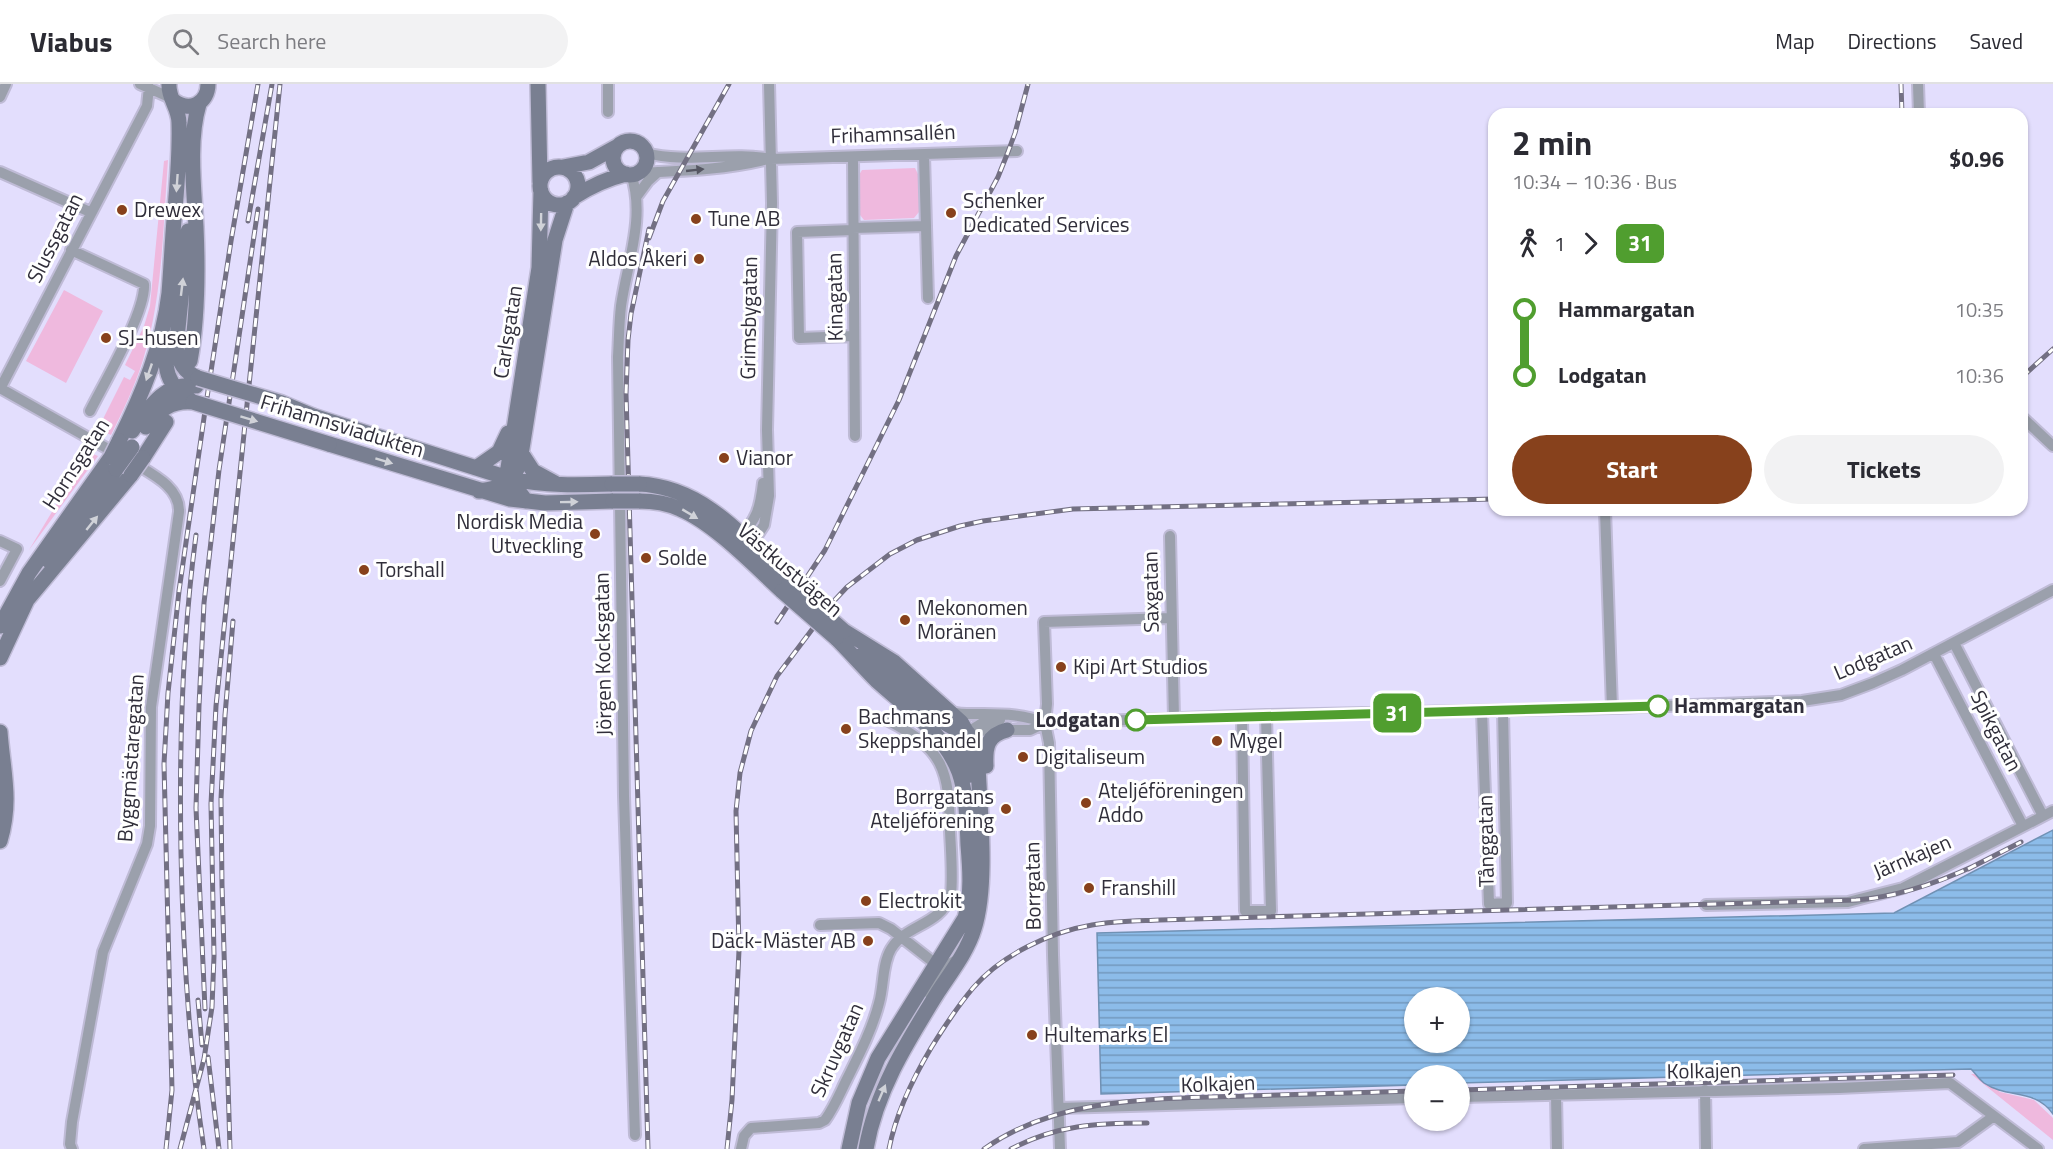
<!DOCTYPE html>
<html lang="en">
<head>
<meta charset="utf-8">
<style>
  body { margin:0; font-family:"Titillium Web",sans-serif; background:#f2f2f3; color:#2b2b33; height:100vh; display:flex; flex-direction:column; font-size:22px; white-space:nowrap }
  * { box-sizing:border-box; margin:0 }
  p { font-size:20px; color:#7c7c81 }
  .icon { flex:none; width:33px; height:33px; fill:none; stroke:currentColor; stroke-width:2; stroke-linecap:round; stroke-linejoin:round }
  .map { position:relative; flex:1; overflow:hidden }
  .side { position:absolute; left:1488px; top:24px; width:540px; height:408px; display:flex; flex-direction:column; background:#fff; border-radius:18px; box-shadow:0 2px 4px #0004 }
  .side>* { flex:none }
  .badge { padding:0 12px; border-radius:9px; font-size:21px; line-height:39px }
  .buttons { position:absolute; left:1404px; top:903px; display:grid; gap:12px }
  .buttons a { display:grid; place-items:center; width:66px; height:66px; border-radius:50%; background:#fff; box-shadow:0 2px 4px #0004; font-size:30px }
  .map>.badge { position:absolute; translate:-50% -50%; box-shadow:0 0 0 3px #fff }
  .legs { display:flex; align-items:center; gap:9px; height:66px; padding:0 24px; font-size:20px }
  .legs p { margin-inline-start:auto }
  .headline { display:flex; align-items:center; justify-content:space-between; height:102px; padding:0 24px }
  h1 { font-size:33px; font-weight:700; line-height:45px }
  .action { display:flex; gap:12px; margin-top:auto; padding:12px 24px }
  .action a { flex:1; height:69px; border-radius:36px; background:#87411c; color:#fff; font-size:24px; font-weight:700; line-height:69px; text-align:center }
  .action a+a { background:#f2f2f3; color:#2b2b33 }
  ul { padding:0 24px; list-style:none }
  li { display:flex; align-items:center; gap:21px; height:66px; font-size:22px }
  li i { display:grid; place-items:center; width:9px; height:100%; margin:0 8px; background:currentColor }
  li i::after { content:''; width:15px; height:15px; margin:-8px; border:4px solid; border-radius:50%; background:#fff }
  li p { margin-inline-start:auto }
  li:first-child i { background:linear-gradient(#0000 50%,currentColor 0) }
  li:last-child i { background:linear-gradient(currentColor 50%,#0000 0) }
  header { display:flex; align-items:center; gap:36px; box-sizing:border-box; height:84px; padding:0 30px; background:#fff; border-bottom:2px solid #e1e1e2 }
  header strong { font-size:28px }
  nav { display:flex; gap:33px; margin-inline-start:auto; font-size:21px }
  .search { width:420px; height:54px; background:#f2f2f3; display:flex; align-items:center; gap:15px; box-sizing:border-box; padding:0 21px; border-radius:33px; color:#7c7c81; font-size:22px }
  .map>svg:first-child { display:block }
</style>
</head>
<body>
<header>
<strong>Viabus</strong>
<div class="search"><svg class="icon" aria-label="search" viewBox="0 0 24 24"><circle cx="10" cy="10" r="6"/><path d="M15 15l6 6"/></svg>Search here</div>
<nav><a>Map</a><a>Directions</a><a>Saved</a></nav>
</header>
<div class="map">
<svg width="2053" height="1065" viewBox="0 0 2053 1065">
  <defs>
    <pattern id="water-rules" width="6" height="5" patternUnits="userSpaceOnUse" patternTransform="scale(1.5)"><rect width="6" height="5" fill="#8cbce9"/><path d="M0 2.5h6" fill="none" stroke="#7399be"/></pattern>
  </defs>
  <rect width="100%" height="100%" fill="#e3defd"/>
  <!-- green -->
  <path fill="#efb9de" d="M168 76C163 142 163 212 143 276 135 302 123 327 111 351L98 345 124 293 130 296 135 287 125 281 144 242 150 222 164 77Z
    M915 84 919 92V128L914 134 864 136 860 131 859 91 862 86Z
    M64 206 103 227 66 299 26 277Z
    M88 368 98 372 29 466Z
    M1971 990H1982L2000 1008 2034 1016 2053 1034V1056Z"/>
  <!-- water -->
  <path fill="url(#water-rules)" stroke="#7091b4" stroke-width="1.5" fill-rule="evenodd" d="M2053 746V1030C2035 1004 2007 1015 1984 999 1979 995 1975 989 1971 985L1460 999V992H1414V1001L1101 1010 1097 849 1894 829ZM1414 914H1460V958H1414Z"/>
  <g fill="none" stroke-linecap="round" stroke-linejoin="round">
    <defs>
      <path id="street" d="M140 0 171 14
        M608 0V28
        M1918 0 1919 30
        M0 13 6 0
        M646 69C688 80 729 67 771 75L1017 67
        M924 71 928 214
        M853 73 855 352
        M0 88 90 128
        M637 89C680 87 725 86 768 75
        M631 90C646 133 627 179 621 222 619 239 619 256 618 273L624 712 635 1051
        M637 112 648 97 658 88
        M853 144 926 142
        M853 146 797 148 799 254 854 252
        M71 166 144 200C146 228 104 299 90 327
        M0 304 117 370
        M0 305 147 22 149 3
        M2022 333 2053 362
        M1605 426 1612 624
        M1170 452 1174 635
        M739 454C757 435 760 425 763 399
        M0 457 17 465 0 497
        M749 464 764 441 769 412 767 346 772 119 769 0
        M1954 559 2043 732
        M1934 570 2023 742
        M951 628C962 631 973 630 984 630 1006 630 1025 631 1045 639
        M1482 628 1489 820 1507 819 1503 627
        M1242 632 1245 827H1271L1266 631
        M968 648 984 638 1000 636
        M968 649 987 646H1030L1045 639 1266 631 1612 624 1802 617 1841 611 1873 599 1902 586 2053 506
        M1706 821 1848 818 1903 804 2053 727
        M820 841 879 839 891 845 937 881
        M929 909 940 888 937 881H947L959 875
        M1705 1006 1706 1065
        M1556 1010 1557 1065
        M1460 1013 1839 1004 1950 999 2038 1065
        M1059 1024 1414 1014
        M72 1065 70 1060 72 1038 103 868 147 760 150 742 151 623 179 428C180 403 152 390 134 379
        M741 1065 744 1052 751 1044 819 1039 825 1036C834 1024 840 1009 847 995 859 971 872 946 879 919 884 902 882 880 891 865 906 840 940 842 951 811 953 790 951 768 950 747 949 685 944 665 887 636
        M1060 1065 1053 871 1049 659 1045 639 1047 620 1044 538 1171 534
        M1864 1065 1958 1058 1994 1032"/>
      <path id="secondary" d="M538 0 540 98
        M174 17C190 29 208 19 208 0
        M613 74a17 17 0 1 1 34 0a17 17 0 1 1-34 0Z
        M563 83 589 78 618 62
        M540 102a19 19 0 1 1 38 0a19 19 0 1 1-38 0Z
        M574 113C591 102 606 95 626 90
        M188 147 176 264C179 278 184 288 198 294
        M166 253C164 283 165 302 193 318
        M190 277C198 233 198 188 196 143 194 105 188 57 199 20
        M313 332 511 395C545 402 578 401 612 400
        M146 343C158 326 172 316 193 318
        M132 347C149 324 164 298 196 302
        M119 357C142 311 163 261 169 209 171 185 172 160 174 136 177 104 180 71 179 39 179 24 168 14 169 0
        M329 360 510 415 545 419 613 417
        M522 370 533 387 555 399
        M143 374 166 338
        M476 384 499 368 508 349
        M639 400C705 403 745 455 789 498
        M479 407C502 404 513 401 520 377L555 156 567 119
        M526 417 514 401 508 384 539 184 541 107
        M639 417C653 417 667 419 680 425 714 439 755 482 782 507
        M49 477 116 385
        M0 542 29 489 111 373
        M844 547 894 578 961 638 974 661 978 681C980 728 988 801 974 845 967 868 951 888 938 908 907 958 876 1007 866 1065
        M836 554C850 568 863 583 877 597 907 624 944 649 959 688 967 711 967 737 968 761 970 785 972 810 965 834L878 974 859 1019 849 1065
        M860 572C872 579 885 586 896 595 917 613 939 643 968 649
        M0 574 27 516 131 391
        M0 648C3 688 12 716 0 757
        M986 682C985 663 987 651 1007 646
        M967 692 963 664 968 649"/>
    </defs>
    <!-- street casing -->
    <use href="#street" stroke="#bfbbd6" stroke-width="14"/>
    <!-- secondary casing -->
    <use href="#secondary" stroke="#bfbbd6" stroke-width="18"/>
    <!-- street -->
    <use href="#street" stroke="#9ba0ac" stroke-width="10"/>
    <!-- secondary -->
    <use href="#secondary" stroke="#797f91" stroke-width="15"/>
    <defs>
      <path id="rail" d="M1901 0 1902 30
        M248 137 272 0
        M649 154 663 117 729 0
        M2022 293 2053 265
        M196 451C182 556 179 663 181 769 183 868 189 967 204 1065
        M777 538 825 466 899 316 956 172 998 93 1008 68 1015 49 1028 0
        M1968 785 2021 758
        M198 916 202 961
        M205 925 196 724 199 622 204 519 219 386 258 125
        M208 973 219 1065
        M1460 1006 1953 991
        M166 1065 172 1006 164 680 168 609 179 507 206 320 231 157 258 0
        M180 1065 204 975 212 923 214 872 211 720 216 622 280 0
        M230 1065 222 801 221 715 225 631 233 537
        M648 1065 626 310 628 256 631 230 649 145
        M727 1065 732 1016 739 866 736 727 740 689 751 647 777 592 832 519 847 503 890 470 917 456 960 442 983 437 1073 425 1494 415
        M889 1065C896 1029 912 996 931 964 944 943 957 923 973 904 1001 871 1050 848 1092 841 1114 837 1138 837 1160 836L1856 816C1898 813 1937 799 1974 782
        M984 1065C1059 1012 1156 1015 1245 1012 1301 1010 1358 1009 1414 1007
        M1011 1065C1056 1041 1097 1039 1147 1039"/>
    </defs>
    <!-- rail casing -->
    <use href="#rail" stroke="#737083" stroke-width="5"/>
    <!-- rail -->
    <use href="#rail" stroke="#fff" stroke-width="3" stroke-dasharray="9" stroke-linecap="butt"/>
    <defs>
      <path id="secondary-bridge" d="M198 294 282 319 313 332
        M193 318 329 360
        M111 373 119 357
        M116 385 132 363
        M131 391 143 374
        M612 400H639
        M613 417H639
        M789 498 844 547
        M782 507 836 554"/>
    </defs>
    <!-- secondary-bridge casing -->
    <use href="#secondary-bridge" stroke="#bfbbd6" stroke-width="18" stroke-linecap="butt"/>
    <!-- secondary-bridge -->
    <use href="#secondary-bridge" stroke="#797f91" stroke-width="15"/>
  </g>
  <!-- one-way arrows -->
  <defs><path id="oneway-solid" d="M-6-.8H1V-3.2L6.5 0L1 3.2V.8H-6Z" transform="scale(1.5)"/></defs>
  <use fill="#555662" href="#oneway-solid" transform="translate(695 86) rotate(-6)"/>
  <g fill="#d0d2d8">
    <use href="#oneway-solid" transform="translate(177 99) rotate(94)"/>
    <use href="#oneway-solid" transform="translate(541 138) rotate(91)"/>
    <use href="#oneway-solid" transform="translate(182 203) rotate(-83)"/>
    <use href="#oneway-solid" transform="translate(149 288) rotate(109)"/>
    <use href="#oneway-solid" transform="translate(249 335) rotate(17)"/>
    <use href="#oneway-solid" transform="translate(384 377) rotate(17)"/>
    <use href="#oneway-solid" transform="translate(569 418) rotate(-1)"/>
    <use href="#oneway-solid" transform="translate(690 430) rotate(31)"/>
    <use href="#oneway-solid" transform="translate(92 439) rotate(-51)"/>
    <use href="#oneway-solid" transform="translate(882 1009) rotate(-67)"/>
  </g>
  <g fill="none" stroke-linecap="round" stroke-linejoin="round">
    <defs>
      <path id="line-1" d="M1136 636 1658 622"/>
    </defs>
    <!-- line-1 casing -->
    <use href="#line-1" stroke="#fff" stroke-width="14"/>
    <!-- line-1 -->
    <use href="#line-1" stroke="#509e2f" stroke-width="9"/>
  </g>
  <!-- markers -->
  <g fill="#87411c" stroke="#fff" stroke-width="2">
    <circle cx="122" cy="126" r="6"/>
    <circle cx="951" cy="129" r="6"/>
    <circle cx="696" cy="135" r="6"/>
    <circle cx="699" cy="175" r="6"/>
    <circle cx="106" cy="254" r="6"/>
    <circle cx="724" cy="374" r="6"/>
    <circle cx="595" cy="450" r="6"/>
    <circle cx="646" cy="474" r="6"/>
    <circle cx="364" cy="486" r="6"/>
    <circle cx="905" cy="536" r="6"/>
    <circle cx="1061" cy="583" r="6"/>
    <circle cx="846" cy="645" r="6"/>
    <circle cx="1217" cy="657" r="6"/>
    <circle cx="1023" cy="673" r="6"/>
    <circle cx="1086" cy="719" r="6"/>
    <circle cx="1006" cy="725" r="6"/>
    <circle cx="1089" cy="804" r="6"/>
    <circle cx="866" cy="817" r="6"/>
    <circle cx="868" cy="857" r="6"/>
    <circle cx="1032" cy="951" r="6"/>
  </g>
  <g fill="#fff" stroke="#509e2f" stroke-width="3">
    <circle cx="1658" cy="622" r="10"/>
    <circle cx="1136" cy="636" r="10"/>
  </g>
  <g text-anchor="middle" stroke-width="6" stroke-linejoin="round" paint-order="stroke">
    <!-- street labels -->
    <g font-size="21" fill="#302e3a" stroke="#fff">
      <text transform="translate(893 50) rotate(-2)" y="7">Frihamnsallén</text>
      <text transform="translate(55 154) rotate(-63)" y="7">Slussgatan</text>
      <text transform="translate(835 213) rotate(-91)" y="7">Kinagatan</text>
      <text transform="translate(749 234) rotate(-89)" y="7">Grimsbygatan</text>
      <text transform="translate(508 248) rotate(-81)" y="7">Carlsgatan</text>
      <text transform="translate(342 342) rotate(17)" y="7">Frihamnsviadukten</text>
      <text transform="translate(76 380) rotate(-57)" y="7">Hornsgatan</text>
      <text transform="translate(790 486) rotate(41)" y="7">Västkustvägen</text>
      <text transform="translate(1151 508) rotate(-91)" y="7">Saxgatan</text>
      <text transform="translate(603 570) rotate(-91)" y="7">Jörgen Kocksgatan</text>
      <text transform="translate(1873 574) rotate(-23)" y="7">Lodgatan</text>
      <text transform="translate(1996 647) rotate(63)" y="7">Spikgatan</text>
      <text transform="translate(131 674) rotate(-86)" y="7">Byggmästaregatan</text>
      <text transform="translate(1486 757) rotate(-91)" y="7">Tånggatan</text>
      <text transform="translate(1912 773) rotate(-23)" y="7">Järnkajen</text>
      <text transform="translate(1033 802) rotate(-91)" y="7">Borrgatan</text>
      <text transform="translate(837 966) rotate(-66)" y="7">Skruvgatan</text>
      <text transform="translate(1704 987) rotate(-1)" y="7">Kolkajen</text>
      <text transform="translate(1218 1000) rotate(-2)" y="7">Kolkajen</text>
    </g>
    <!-- poi labels -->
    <g font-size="21" fill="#302e3a" stroke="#fff" text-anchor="start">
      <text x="963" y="124">Schenker<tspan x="963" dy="24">Dedicated Services</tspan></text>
      <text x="134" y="133">Drewex</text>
      <text x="708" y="142">Tune AB</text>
      <text x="687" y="182" text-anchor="end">Aldos Åkeri</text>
      <text x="118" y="261">SJ-husen</text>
      <text x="736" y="381">Vianor</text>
      <text x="583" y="445" text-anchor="end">Nordisk Media<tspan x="583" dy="24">Utveckling</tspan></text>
      <text x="658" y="481">Solde</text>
      <text x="376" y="493">Torshall</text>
      <text x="917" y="531">Mekonomen<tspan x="917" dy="24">Moränen</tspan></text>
      <text x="1073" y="590">Kipi Art Studios</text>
      <text x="858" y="640">Bachmans<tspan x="858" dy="24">Skeppshandel</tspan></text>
      <text x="1229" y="664">Mygel</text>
      <text x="1035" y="680">Digitaliseum</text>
      <text x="1098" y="714">Ateljéföreningen<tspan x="1098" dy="24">Addo</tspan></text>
      <text x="994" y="720" text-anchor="end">Borrgatans<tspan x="994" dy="24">Ateljéförening</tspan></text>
      <text x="1101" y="811">Franshill</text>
      <text x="878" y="824">Electrokit</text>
      <text x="856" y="864" text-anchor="end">Däck-Mäster AB</text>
      <text x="1044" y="958">Hultemarks El</text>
    </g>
    <!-- stop labels -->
    <g font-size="21" font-weight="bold" fill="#302e3a" stroke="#fff" text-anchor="start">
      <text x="1674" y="629">Hammargatan</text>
      <text x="1120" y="643" text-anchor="end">Lodgatan</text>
    </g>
  </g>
</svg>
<div class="buttons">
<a>+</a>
<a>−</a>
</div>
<b class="badge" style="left:1397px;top:629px;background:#509e2f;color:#fff">31</b>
<section class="side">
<div class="headline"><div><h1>2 min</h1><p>10:34 – 10:36 · Bus</p></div><b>$0.96</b></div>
<div class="legs"><svg class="icon" aria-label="walk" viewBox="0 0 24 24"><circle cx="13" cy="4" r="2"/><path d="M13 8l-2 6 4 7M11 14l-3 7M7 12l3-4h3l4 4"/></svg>1<svg class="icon" aria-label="forward" viewBox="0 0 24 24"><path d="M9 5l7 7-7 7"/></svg><b class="badge" style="background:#509e2f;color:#fff">31</b></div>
<ul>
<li><i style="color:#509e2f"></i><b>Hammargatan</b><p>10:35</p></li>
<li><i style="color:#509e2f"></i><b>Lodgatan</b><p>10:36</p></li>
</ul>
<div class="action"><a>Start</a><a>Tickets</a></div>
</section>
</div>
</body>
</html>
